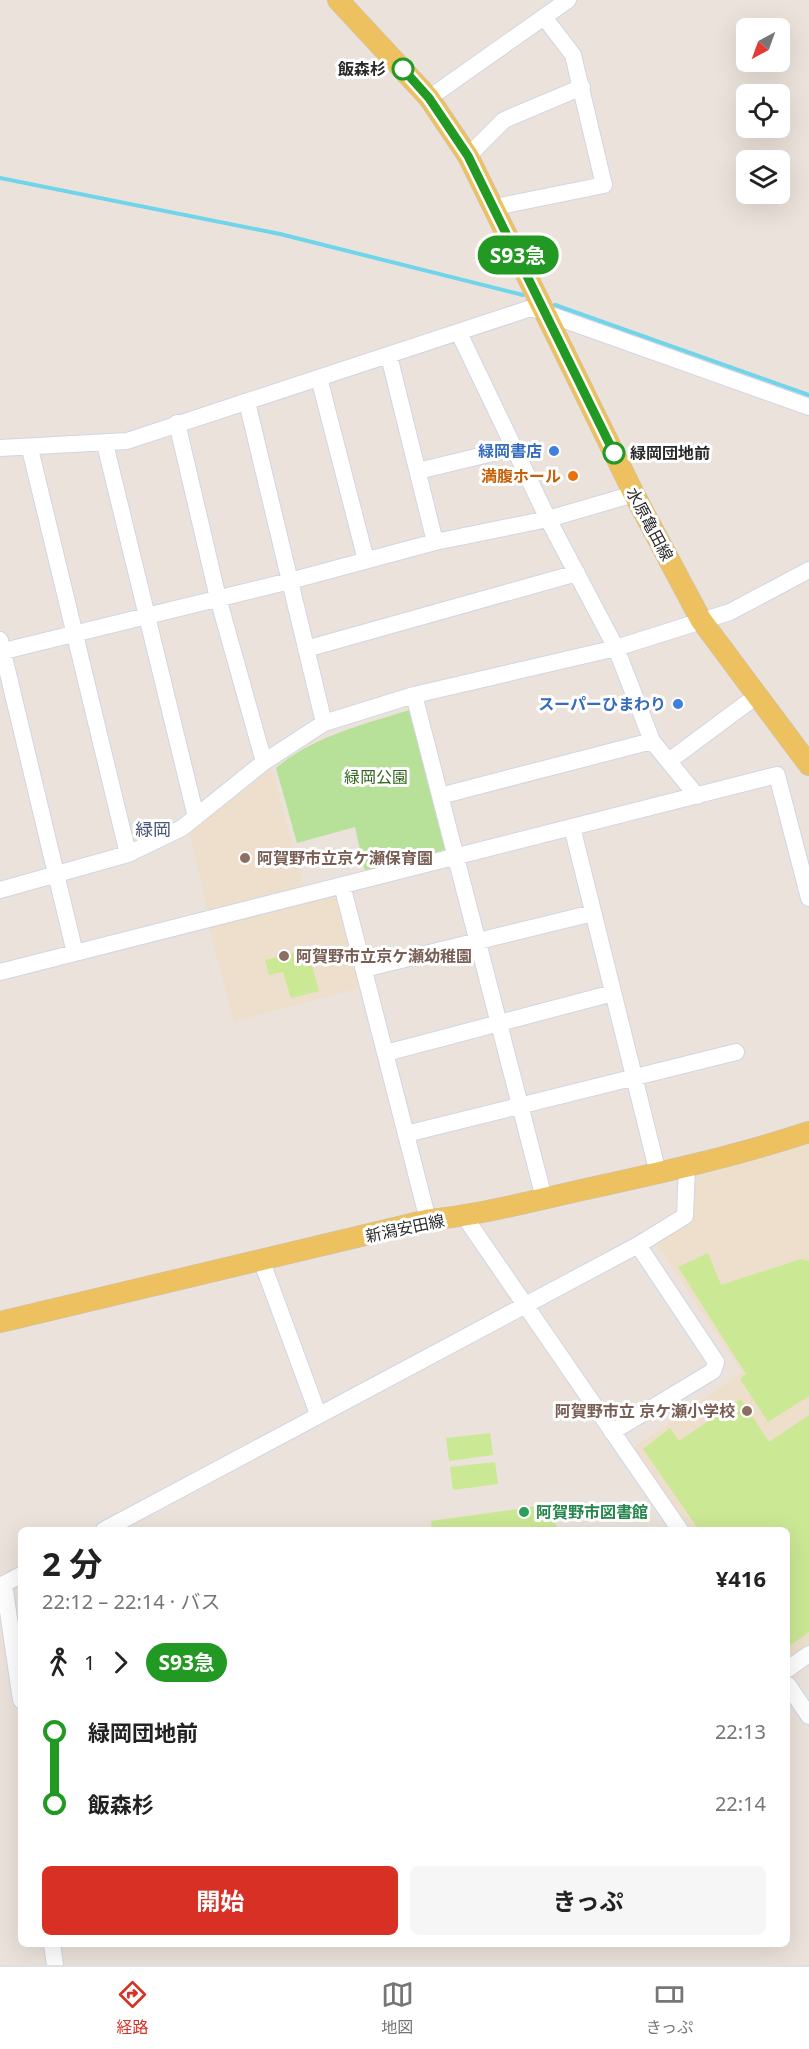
<!DOCTYPE html>
<html lang="ja">
<head>
<meta charset="utf-8">
<style>
  body { margin:0; font-family:"Noto Sans","Noto Sans JP",sans-serif; background:#f6f6f6; color:#222; height:100vh; display:flex; flex-direction:column; font-size:22px; white-space:nowrap }
  * { box-sizing:border-box; margin:0 }
  p { font-size:20px; color:#767676 }
  .icon { flex:none; width:33px; height:33px; fill:none; stroke:currentColor; stroke-width:2; stroke-linecap:round; stroke-linejoin:round }
  .map { position:relative; flex:1; overflow:hidden }
  .details { position:absolute; left:18px; top:1527px; width:772px; height:420px; display:flex; flex-direction:column; background:#fff; border-radius:9px; box-shadow:0 6px 24px #0002 }
  .details>* { flex:none }
  .badge { padding:0 12px; border-radius:20px; font-size:21px; line-height:39px }
  .needle { width:39px; rotate:221deg }
  .tools { position:absolute; left:736px; top:18px; display:grid; gap:12px }
  .tools a { display:grid; place-items:center; width:54px; height:54px; border-radius:9px; background:#fff; box-shadow:0 6px 24px #0002; font-size:30px }
  .map>.badge { position:absolute; translate:-50% -50%; box-shadow:0 0 0 3px #fff }
  .legs { display:flex; align-items:center; gap:9px; height:66px; padding:0 24px; font-size:20px }
  .legs p { margin-inline-start:auto }
  .head { display:flex; align-items:center; justify-content:space-between; height:102px; padding:0 24px }
  h1 { font-size:33px; font-weight:700; line-height:45px }
  .primary-button { display:flex; gap:12px; margin-top:auto; padding:12px 24px }
  .primary-button a { flex:1; height:69px; border-radius:9px; background:#d93025; color:#fff; font-size:24px; font-weight:700; line-height:69px; text-align:center }
  .primary-button a+a { background:#f6f6f6; color:#222 }
  ul { padding:0 24px; list-style:none }
  li { display:flex; align-items:center; gap:21px; height:72px; font-size:22px }
  li i { display:grid; place-items:center; width:9px; height:100%; margin:0 8px; background:currentColor }
  li i::after { content:''; width:15px; height:15px; margin:-8px; border:4px solid; border-radius:50%; background:#fff }
  li p { margin-inline-start:auto }
  li:first-child i { background:linear-gradient(#0000 50%,currentColor 0) }
  li:last-child i { background:linear-gradient(currentColor 50%,#0000 0) }
  .menu { display:flex; justify-content:space-around; align-items:center; height:84px; border-top:2px solid #e0e0e0; background:#fff; font-size:16px; color:#767676 }
  .menu a { display:grid; justify-items:center; gap:3px }
  .menu .on { color:#d93025 }
  .map>svg:first-child { display:block }
</style>
</head>
<body>
<div class="map">
<svg width="809" height="1965" viewBox="0 0 809 1965">
  <rect width="100%" height="100%" fill="#ebe3db"/>
  <!-- education -->
  <path fill="#eddfcb" d="M271 764 304 888 208 913 188 827Z
    M334 891 360 988 234 1022 208 924Z
    M809 1143V1643L788 1658V1530H685L630 1450 742 1372 653 1239 689 1222 690 1177Z"/>
  <!-- green -->
  <path fill="#b7e199" d="M412 709 448 849 365 872 355 827 297 843 276 768C313 736 366 724 412 709Z"/>
  <!-- pitch -->
  <path fill="#cbe895" d="M297 952 310 958 319 991 291 998 283 972 269 975 265 960Z
    M708 1253 721 1285 801 1259 809 1261V1396L768 1422 740 1379 746 1374 678 1267Z
    M741 1399 769 1442 809 1415V1632L789 1646 788 1530H699L643 1449 670 1428 679 1441Z
    M490 1433 493 1455 449 1461 446 1438Z
    M495 1462 498 1484 453 1490 450 1467Z
    M552 1504 553 1520 559 1530H432L431 1521Z"/>
  <g fill="none" stroke-linecap="round" stroke-linejoin="round">
    <!-- stream -->
    <path stroke="#70d4eb" stroke-width="4" d="M0 178 280 234 523 295
      M555 305 809 395"/>
    <defs>
      <path id="minor" d="M429 98 568 0
        M468 156 504 120 582 87
        M495 207 604 185 573 55 544 17
        M459 333 548 519 616 648 652 741 697 796
        M389 356 435 542
        M319 378 366 560
        M247 402 324 723
        M177 423 218 598 264 762
        M105 444 196 817
        M0 448 127 441 531 308 809 407
        M30 449 128 854
        M418 471 513 448
        M0 640 75 953
        M306 649 577 573
        M0 652 290 581 435 542 548 519 634 494
        M414 695 544 1198
        M669 761 755 697
        M440 796 652 741
        M572 827 658 1173
        M342 885 428 1220
        M0 890 128 854 182 828 264 762 324 723 414 695 616 648 730 612 809 570
        M364 969 593 913
        M0 972 777 775 809 898
        M386 1053 613 993
        M406 1134 736 1052
        M464 1216 680 1530
        M262 1262 318 1414
        M612 1432 713 1371 716 1362 638 1245
        M104 1530 638 1245 685 1216 687 1166
        M4 1584 21 1700
        M0 1586 21 1575
        M788 1669 809 1654
        M788 1685 809 1716
        M52 1944 55 1965"/>
      <path id="major" d="M338 0 429 98 468 156 634 494 701 620 809 765
        M0 1322 428 1220C479 1215 528 1202 577 1191 655 1174 733 1157 809 1132"/>
    </defs>
    <!-- minor casing -->
    <use href="#minor" stroke="#d1d5e2" stroke-width="18"/>
    <!-- major casing -->
    <use href="#major" stroke="#c3c3c3" stroke-width="22"/>
    <!-- minor -->
    <use href="#minor" stroke="#fff" stroke-width="16"/>
    <!-- major -->
    <use href="#major" stroke="#edc15f" stroke-width="21"/>
  </g>
  <g fill="none" stroke-linecap="round" stroke-linejoin="round">
    <defs>
      <path id="line-1" d="M403 69 429 98 468 156 614 453"/>
    </defs>
    <!-- line-1 casing -->
    <use href="#line-1" stroke="#fff" stroke-width="14"/>
    <!-- line-1 -->
    <use href="#line-1" stroke="#292" stroke-width="9"/>
  </g>
  <!-- markers -->
  <g fill="#fff" stroke="#292" stroke-width="3">
    <circle cx="403" cy="69" r="10"/>
    <circle cx="614" cy="453" r="10"/>
  </g>
  <g fill="#3f7fe0" stroke="#fff" stroke-width="2">
    <circle cx="554" cy="451" r="6"/>
    <circle cx="678" cy="704" r="6"/>
  </g>
  <circle fill="#e8710a" stroke="#fff" stroke-width="2" cx="573" cy="476" r="6"/>
  <g fill="#8d6e63" stroke="#fff" stroke-width="2">
    <circle cx="245" cy="858" r="6"/>
    <circle cx="284" cy="956" r="6"/>
    <circle cx="747" cy="1411" r="6"/>
  </g>
  <circle fill="#2e9e5b" stroke="#fff" stroke-width="2" cx="524" cy="1512" r="6"/>
  <g text-anchor="middle" stroke-width="6" stroke-linejoin="round" paint-order="stroke">
    <!-- stop labels -->
    <g font-size="16" font-weight="bold" fill="#292929" stroke="#fff" text-anchor="end">
      <text x="386" y="75">飯森杉</text>
      <text x="630" y="459" text-anchor="start">緑岡団地前</text>
    </g>
    <!-- shop labels -->
    <g font-size="16" font-weight="bold" fill="#366cbe" stroke="#fff" text-anchor="end">
      <text x="542" y="457">緑岡書店</text>
      <text x="666" y="710">スーパーひまわり</text>
    </g>
    <!-- food labels -->
    <g font-size="16" font-weight="bold" fill="#c56008" stroke="#fff" text-anchor="end">
      <text x="561" y="482">満腹ホール</text>
    </g>
    <!-- street labels -->
    <g font-size="16" fill="#292929" stroke="#fff">
      <text transform="translate(650 524) rotate(62)" y="6">水原亀田線</text>
      <text transform="translate(405 1228) rotate(-12)" y="6">新潟安田線</text>
    </g>
    <!-- park labels -->
    <g font-size="16" fill="#30641b" stroke="#fff">
      <text x="376" y="783">緑岡公園</text>
    </g>
    <!-- education labels -->
    <g font-size="16" font-weight="bold" fill="#785e54" stroke="#fff" text-anchor="start">
      <text x="257" y="864">阿賀野市立京ケ瀬保育園</text>
      <text x="296" y="962">阿賀野市立京ケ瀬幼稚園</text>
      <text x="735" y="1417" text-anchor="end">阿賀野市立 京ケ瀬小学校</text>
    </g>
    <!-- leisure labels -->
    <g font-size="16" font-weight="bold" fill="#27864d" stroke="#fff" text-anchor="start">
      <text x="536" y="1518">阿賀野市図書館</text>
    </g>
    <!-- neighbourhood labels -->
    <g font-size="18" fill="#4b5779" stroke="#fff">
      <text x="153" y="836">緑岡</text>
    </g>
  </g>
</svg>
<div class="tools">
<a><svg class="needle" viewBox="-14 -14 28 28"><path d="M0-13l5 13h-10z" fill="#e53935"/><path d="M0 13l5-13h-10z" fill="#767676"/></svg></a>
<a><svg class="icon" aria-label="locate" viewBox="0 0 24 24"><circle cx="12" cy="12" r="6"/><path d="M12 2v4M12 18v4M2 12h4M18 12h4"/></svg></a>
<a><svg class="icon" aria-label="layers" viewBox="0 0 24 24"><path d="M12 4l9 5-9 5-9-5zM3 14l9 5 9-5"/></svg></a>
</div>
<b class="badge" style="left:518px;top:255px;background:#292;color:#fff">S93急</b>
<section class="details">
<div class="head"><div><h1>2 分</h1><p>22:12 – 22:14 · バス</p></div><b>¥416</b></div>
<div class="legs"><svg class="icon" aria-label="walk" viewBox="0 0 24 24"><circle cx="13" cy="4" r="2"/><path d="M13 8l-2 6 4 7M11 14l-3 7M7 12l3-4h3l4 4"/></svg>1<svg class="icon" aria-label="forward" viewBox="0 0 24 24"><path d="M9 5l7 7-7 7"/></svg><b class="badge" style="background:#292;color:#fff">S93急</b></div>
<ul>
<li><i style="color:#292"></i><b>緑岡団地前</b><p>22:13</p></li>
<li><i style="color:#292"></i><b>飯森杉</b><p>22:14</p></li>
</ul>
<div class="primary-button"><a>開始</a><a>きっぷ</a></div>
</section>
</div>
<nav class="menu">
<a class="on"><svg class="icon" aria-label="directions" viewBox="0 0 24 24"><path d="M12 3l9 9-9 9-9-9zM9 14v-3h6M13 9l2 2-2 2"/></svg>経路</a>
<a><svg class="icon" aria-label="map" viewBox="0 0 24 24"><path d="M3 6l6-2 6 2 6-2v14l-6 2-6-2-6 2zM9 4v14M15 6v14"/></svg>地図</a>
<a><svg class="icon" aria-label="tickets" viewBox="0 0 24 24"><path d="M3 7h18v10H3zM15 7v10"/></svg>きっぷ</a>
</nav>
</body>
</html>
